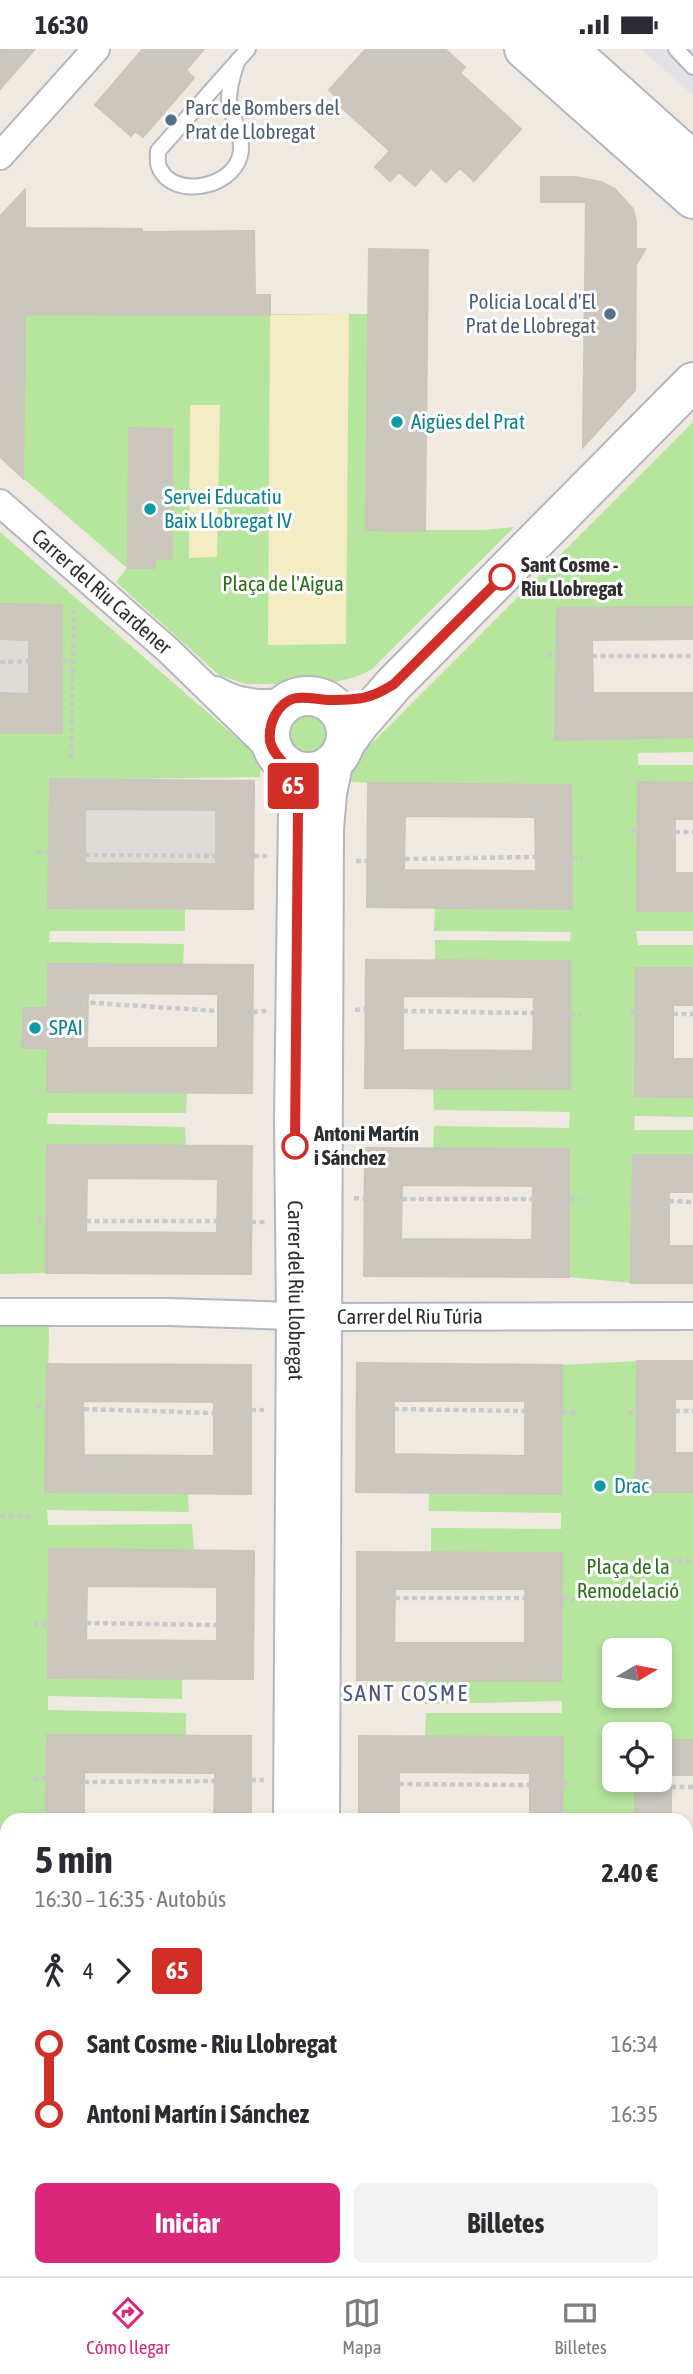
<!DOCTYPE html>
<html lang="es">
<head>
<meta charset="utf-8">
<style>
  body { margin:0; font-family:"Asap Condensed",sans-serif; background:#f2f2f3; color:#2b2b33; height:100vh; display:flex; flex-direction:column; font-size:26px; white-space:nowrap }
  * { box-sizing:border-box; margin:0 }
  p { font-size:23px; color:#7c7c81 }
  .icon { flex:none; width:38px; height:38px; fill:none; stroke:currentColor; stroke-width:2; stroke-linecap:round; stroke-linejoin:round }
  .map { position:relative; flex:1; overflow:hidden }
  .sheet { position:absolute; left:0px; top:1764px; width:693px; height:464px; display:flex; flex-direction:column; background:#fff; border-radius:21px 21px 0 0; box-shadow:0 4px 10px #0003 }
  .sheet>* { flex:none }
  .badge { padding:0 14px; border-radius:5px; font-size:24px; line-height:46px }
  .needle { width:46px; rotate:80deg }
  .fabs { position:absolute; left:602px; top:1589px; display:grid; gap:14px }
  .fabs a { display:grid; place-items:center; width:70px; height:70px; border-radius:10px; background:#fff; box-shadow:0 4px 10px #0003; font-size:35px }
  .map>.badge { position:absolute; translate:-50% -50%; box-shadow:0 0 0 4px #fff }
  .legs { display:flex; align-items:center; gap:10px; height:77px; padding:0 35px; font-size:23px }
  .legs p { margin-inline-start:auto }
  .overview { display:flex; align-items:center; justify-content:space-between; height:119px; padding:0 35px }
  h1 { font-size:38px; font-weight:700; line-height:52px }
  .button { display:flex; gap:14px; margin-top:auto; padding:14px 35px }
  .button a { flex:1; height:80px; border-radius:10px; background:#db2777; color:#fff; font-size:28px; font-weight:700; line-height:80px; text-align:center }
  .button a+a { background:#f2f2f3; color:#2b2b33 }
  ul { padding:0 35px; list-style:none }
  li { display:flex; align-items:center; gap:24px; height:70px; font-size:26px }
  li i { display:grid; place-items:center; width:10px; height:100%; margin:0 9px; background:currentColor }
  li i::after { content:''; width:18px; height:18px; margin:-9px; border:5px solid; border-radius:50%; background:#fff }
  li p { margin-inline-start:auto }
  li:first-child i { background:linear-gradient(#0000 50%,currentColor 0) }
  li:last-child i { background:linear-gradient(currentColor 50%,#0000 0) }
  .status { display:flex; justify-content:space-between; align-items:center; height:49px; padding:0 35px; background:#fff; direction:ltr }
  .status svg { height:19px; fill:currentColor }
  .menu { display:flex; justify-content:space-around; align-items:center; height:98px; border-top:2px solid #e1e1e2; background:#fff; font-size:19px; color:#7c7c81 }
  .menu a { display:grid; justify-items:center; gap:4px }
  .menu .current { color:#db2777 }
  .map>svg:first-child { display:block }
</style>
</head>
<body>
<div class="status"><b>16:30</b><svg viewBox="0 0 49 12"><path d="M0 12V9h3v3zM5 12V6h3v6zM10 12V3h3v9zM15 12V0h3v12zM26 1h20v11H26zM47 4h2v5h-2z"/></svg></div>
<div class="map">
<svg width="693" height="2227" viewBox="0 0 693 2227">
  <rect width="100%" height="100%" fill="#efe9e1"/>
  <!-- industrial -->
  <path fill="#e3e1e8" d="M641 0H693V46Z"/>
  <!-- education -->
  <path fill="#f0e6d1" d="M686 2104H693V2227H359V2221H686Z"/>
  <!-- green -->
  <path fill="#b6e59e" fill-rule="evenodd" d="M25 265H369L366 481H483L514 478 372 620C338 641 286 634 246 635L219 626 116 533 127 519 23 429ZM129 380H172V509L155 510V519H128Z
    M693 373V558L557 559 555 691 693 688V703L638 704V716H693V734H638L637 861 693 862V882H636L638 896H693V919H636L635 1047 693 1048V1068L635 1067 634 1081H693V1106H633L631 1234 569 1228V1100L433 1099 434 1077 569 1079 570 1063 434 1061 433 1039 570 1040V912L435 911V891L570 892 571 883 434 882 435 859H572L571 736 368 734 342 732V724Z
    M0 483 261 710 260 728 50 731 48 858 185 860V882H50L49 893 184 895 183 916 49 915 48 959H24L22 999H48V1043L187 1044 186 1064H48L47 1075 185 1078 186 1096H48L46 1224 0 1225V684H62V556L0 555Z
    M289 685a20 20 0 1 1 40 0a20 20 0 1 1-40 0Z
    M0 1277H49L46 1443 188 1444 189 1463 47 1461 48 1476 192 1475 194 1501H49L48 1628 182 1630V1650L48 1647V1661L186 1664V1687L47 1686 46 1771H7V1841L0 1842Z
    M637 1312 636 1443 693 1444V1691H660V1685H614V1731H635V1771H562L563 1688 425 1687 426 1664H562V1652L425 1655 426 1631 561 1632 562 1504 431 1503V1479L561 1480V1464L429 1462V1444L561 1445 562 1316ZM614 1601H660V1647H614Z"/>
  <!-- sand -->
  <path fill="#f3ecc5" d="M349 265 346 595 268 596 270 266Z
    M190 356H220L217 508 189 509Z
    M0 1917H7V2221H53V2227H0Z"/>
  <!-- plaza -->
  <path fill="#dfdcd8" d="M0 590 29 591V645L0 644Z
    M85 760 216 761V815L85 814Z"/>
  <!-- building -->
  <path fill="#cbc7bf" stroke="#cbc5ba" stroke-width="2" fill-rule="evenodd" d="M0 0H35L0 40Z
    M143 0H204L186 21 194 29 143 88 135 82 131 87 95 56Z
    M366 0H445L465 18 460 24 521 80 474 132 460 119 446 133 431 119 415 137 399 123 390 132 375 118 390 102 341 58 344 56 329 41Z
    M541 128H575L601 133 615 140 633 160 636 172V200H645L636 216 635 341 583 398 586 153H541Z
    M25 141V179L142 180V183L254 182 255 246H270V266L25 265 23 429 0 408V167Z
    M369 200 428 201 425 482 366 481Z
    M129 379 172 380V509L155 510V519H128Z
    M0 555 62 556V684H0V644L29 645V591L0 590Z
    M693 558V590L592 591 593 644H693V688L555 691 557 559Z
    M50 730 254 732 253 860 48 859ZM85 760 216 761V815L85 814Z
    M638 733 693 734V770H675V824H693V862H637Z
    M368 734 571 736 572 860 367 858ZM405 767 535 768 536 822 404 821Z
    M366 911 570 912V1040L365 1039ZM403 947 534 948 533 1002 403 1001Z
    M48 915 253 916 252 1044 47 1043 48 999H22L24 959H48ZM88 944 218 945V999H87Z
    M636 919H693V956H673V1010H693V1048L635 1047Z
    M47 1096 252 1097 251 1225 46 1224ZM87 1129 218 1130 217 1184 86 1183Z
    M365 1099 569 1100V1228L364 1227ZM402 1136 533 1137 532 1191 401 1190Z
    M633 1106H693V1143H669V1197H693V1234H631Z
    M637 1312H693V1350H675V1404H693V1443H636Z
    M357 1314 562 1316 561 1445 356 1443ZM394 1352H525V1407L394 1405Z
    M47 1315 251 1316V1445L45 1443ZM83 1352 214 1353V1407L84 1406Z
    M49 1500 254 1502 253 1630 48 1629ZM87 1537 217 1538V1592L86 1591Z
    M357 1503 562 1504 561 1632 357 1631ZM395 1540H525V1594H394Z
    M47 1686 251 1687V1771H214L215 1724 84 1723V1771H46Z
    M359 1687 563 1688 562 1771H530V1724L399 1723V1771H359Z
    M660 1691H693V1726H660Z
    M635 1731H671V1771H635Z"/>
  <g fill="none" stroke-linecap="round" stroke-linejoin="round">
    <defs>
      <path id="lane" d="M676 0 693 18
        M237 13C233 25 229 37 229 50 230 69 245 86 240 107 231 140 172 150 159 118 157 114 158 106 158 102L248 0"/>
      <g id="street">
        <path d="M0 107 96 0"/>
        <path id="s1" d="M0 454 168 601 276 706"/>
        <path d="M216 641C238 655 264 656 289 652"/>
        <path id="s2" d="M0 1263H168L323 1268 693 1267"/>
        <path d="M0 1866H7"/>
        <path d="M686 1869H693"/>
      </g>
      <g id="secondary">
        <path d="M524 0 693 150"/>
        <path d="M568 0 693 112"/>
        <circle cx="308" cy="685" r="38"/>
        <path d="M346 693 360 674 394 635 693 333"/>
        <path id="s3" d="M284 716 294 739 298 762 294 1071 296 1267 293 1771"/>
        <path d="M320 1771 324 780 327 744 333 715"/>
        <path d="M318 2227V2221"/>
      </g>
    </defs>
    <!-- lane casing -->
    <use href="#lane" stroke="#b4b7c1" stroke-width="18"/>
    <!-- street casing -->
    <use href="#street" stroke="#b4b7c1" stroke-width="30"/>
    <!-- secondary casing -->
    <use href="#secondary" stroke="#b4b7c1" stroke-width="42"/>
    <!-- path -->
    <path stroke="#c9c9c9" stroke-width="4.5" stroke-dasharray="5 3.5" stroke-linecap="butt" d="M547 606H556
      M592 607H693
      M62 612H73
      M0 613 29 612
      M71 709 74 562
      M631 782 637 781
      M675 783H693
      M37 803 49 804
      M85 806 216 807
      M254 807H267
      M572 809H583
      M405 810 535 808
      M356 812H367
      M48 951 218 962
      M355 961 366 960
      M403 962 533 964
      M630 962 635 963
      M253 963 266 962
      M570 965H581
      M673 965H693
      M354 1149 364 1150
      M402 1150H533
      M569 1150 580 1151
      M629 1151 632 1152
      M669 1152 693 1153
      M37 1170H47
      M86 1172H217
      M251 1173H265
      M36 1358H46
      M84 1360 214 1364
      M394 1360 525 1362
      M251 1361H264
      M675 1362H693
      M562 1363 577 1364
      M628 1364H636
      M0 1467 35 1468
      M627 1519 684 1511 693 1513
      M395 1549H525
      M562 1549 574 1551
      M86 1574 217 1576
      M34 1575H49
      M33 1730 46 1729
      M251 1731H264
      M84 1733 214 1732
      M562 1734H572
      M399 1735 530 1736
      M626 1738H635
      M671 1738H693
      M53 2227V2221"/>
    <!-- lane -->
    <use href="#lane" stroke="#fff" stroke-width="14"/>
    <!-- street -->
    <use href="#street" stroke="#fff" stroke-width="26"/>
    <!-- secondary -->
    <use href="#secondary" stroke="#fff" stroke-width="38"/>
  </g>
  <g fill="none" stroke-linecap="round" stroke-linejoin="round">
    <defs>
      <path id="line-1" d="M295 1097 298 762C295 746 293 728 284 715 278 707 272 702 270 692 269 683 271 674 275 666 289 642 305 649 327 651 336 651 346 651 354 650 370 649 381 643 394 635L502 528"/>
    </defs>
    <!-- line-1 casing -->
    <use href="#line-1" stroke="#fff" stroke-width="16"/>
    <!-- line-1 -->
    <use href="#line-1" stroke="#d02e26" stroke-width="10"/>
  </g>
  <!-- markers -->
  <g fill="#5c6f8a" stroke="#fff" stroke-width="2.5">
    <circle cx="171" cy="71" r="7"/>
    <circle cx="610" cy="265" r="7"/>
  </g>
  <g fill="#0f9aa8" stroke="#fff" stroke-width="2.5">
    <circle cx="397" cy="373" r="7"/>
    <circle cx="150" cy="460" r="7"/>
    <circle cx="35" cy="979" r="7"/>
    <circle cx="600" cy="1437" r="7"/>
  </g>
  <g fill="#fff" stroke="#d02e26" stroke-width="3.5">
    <circle cx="502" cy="528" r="12"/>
    <circle cx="295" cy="1097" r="12"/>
  </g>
  <g text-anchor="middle" stroke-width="6" stroke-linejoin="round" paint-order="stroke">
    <!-- service labels -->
    <g font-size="21" fill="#4e5e75" stroke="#fff" text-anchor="start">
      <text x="185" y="66">Parc de Bombers del<tspan x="185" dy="24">Prat de Llobregat</tspan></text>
      <text x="596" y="260" text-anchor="end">Policia Local d'El<tspan x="596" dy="24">Prat de Llobregat</tspan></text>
    </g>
    <!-- culture labels -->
    <g font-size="21" fill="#0d838f" stroke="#fff" text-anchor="start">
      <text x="411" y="380">Aigües del Prat</text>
      <text x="164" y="455">Servei Educatiu<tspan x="164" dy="24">Baix Llobregat IV</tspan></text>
      <text x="49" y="986">SPAI</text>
      <text x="614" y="1444">Drac</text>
    </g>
    <!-- stop labels -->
    <g font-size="21" font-weight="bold" fill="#2e2e2e" stroke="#fff" text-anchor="start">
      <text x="521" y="523">Sant Cosme -<tspan x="521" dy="24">Riu Llobregat</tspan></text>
      <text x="314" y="1092">Antoni Martín<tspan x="314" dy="24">i Sánchez</tspan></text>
    </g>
    <!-- park labels -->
    <g font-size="21" fill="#2c6e1b" stroke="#fff">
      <text x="283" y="542">Plaça de l'Aigua</text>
      <text x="628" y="1525">Plaça de la<tspan x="628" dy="24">Remodelació</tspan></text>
    </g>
    <!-- street labels -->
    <g font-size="21" fill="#2e2e2e" stroke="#fff">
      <text dy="7" stroke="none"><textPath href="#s1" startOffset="135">Carrer del Riu Cardener</textPath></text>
      <text dy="7" stroke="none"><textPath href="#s3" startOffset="528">Carrer del Riu Llobregat</textPath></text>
      <text dy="7" stroke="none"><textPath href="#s2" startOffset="410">Carrer del Riu Túria</textPath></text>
    </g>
    <!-- neighbourhood labels -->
    <g font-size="23" letter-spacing="2" fill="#4d5680" stroke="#fff">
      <text x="406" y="1652">SANT COSME</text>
    </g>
  </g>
</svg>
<div class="fabs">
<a><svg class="needle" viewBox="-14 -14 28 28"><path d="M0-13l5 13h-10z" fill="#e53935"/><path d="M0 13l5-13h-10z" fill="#7c7c81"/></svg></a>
<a><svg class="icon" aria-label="locate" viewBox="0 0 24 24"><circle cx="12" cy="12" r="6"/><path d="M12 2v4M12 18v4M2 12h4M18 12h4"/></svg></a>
</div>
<b class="badge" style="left:293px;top:737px;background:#d02e26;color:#fff">65</b>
<section class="sheet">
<div class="overview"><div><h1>5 min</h1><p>16:30 – 16:35 · Autobús</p></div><b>2.40 €</b></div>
<div class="legs"><svg class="icon" aria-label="walk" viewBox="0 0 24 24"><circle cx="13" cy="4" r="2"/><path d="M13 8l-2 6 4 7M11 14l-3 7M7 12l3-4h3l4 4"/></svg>4<svg class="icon" aria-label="forward" viewBox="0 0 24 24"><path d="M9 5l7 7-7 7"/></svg><b class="badge" style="background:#d02e26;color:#fff">65</b></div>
<ul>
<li><i style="color:#d02e26"></i><b>Sant Cosme - Riu Llobregat</b><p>16:34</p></li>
<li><i style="color:#d02e26"></i><b>Antoni Martín i Sánchez</b><p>16:35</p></li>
</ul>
<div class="button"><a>Iniciar</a><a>Billetes</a></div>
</section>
</div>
<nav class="menu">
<a class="current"><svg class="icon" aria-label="directions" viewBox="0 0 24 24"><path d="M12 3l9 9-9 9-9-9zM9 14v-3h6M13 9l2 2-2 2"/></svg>Cómo llegar</a>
<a><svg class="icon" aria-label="map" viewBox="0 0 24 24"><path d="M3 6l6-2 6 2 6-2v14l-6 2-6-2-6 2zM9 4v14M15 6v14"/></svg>Mapa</a>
<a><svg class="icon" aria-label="tickets" viewBox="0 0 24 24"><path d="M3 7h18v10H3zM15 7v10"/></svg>Billetes</a>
</nav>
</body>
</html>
